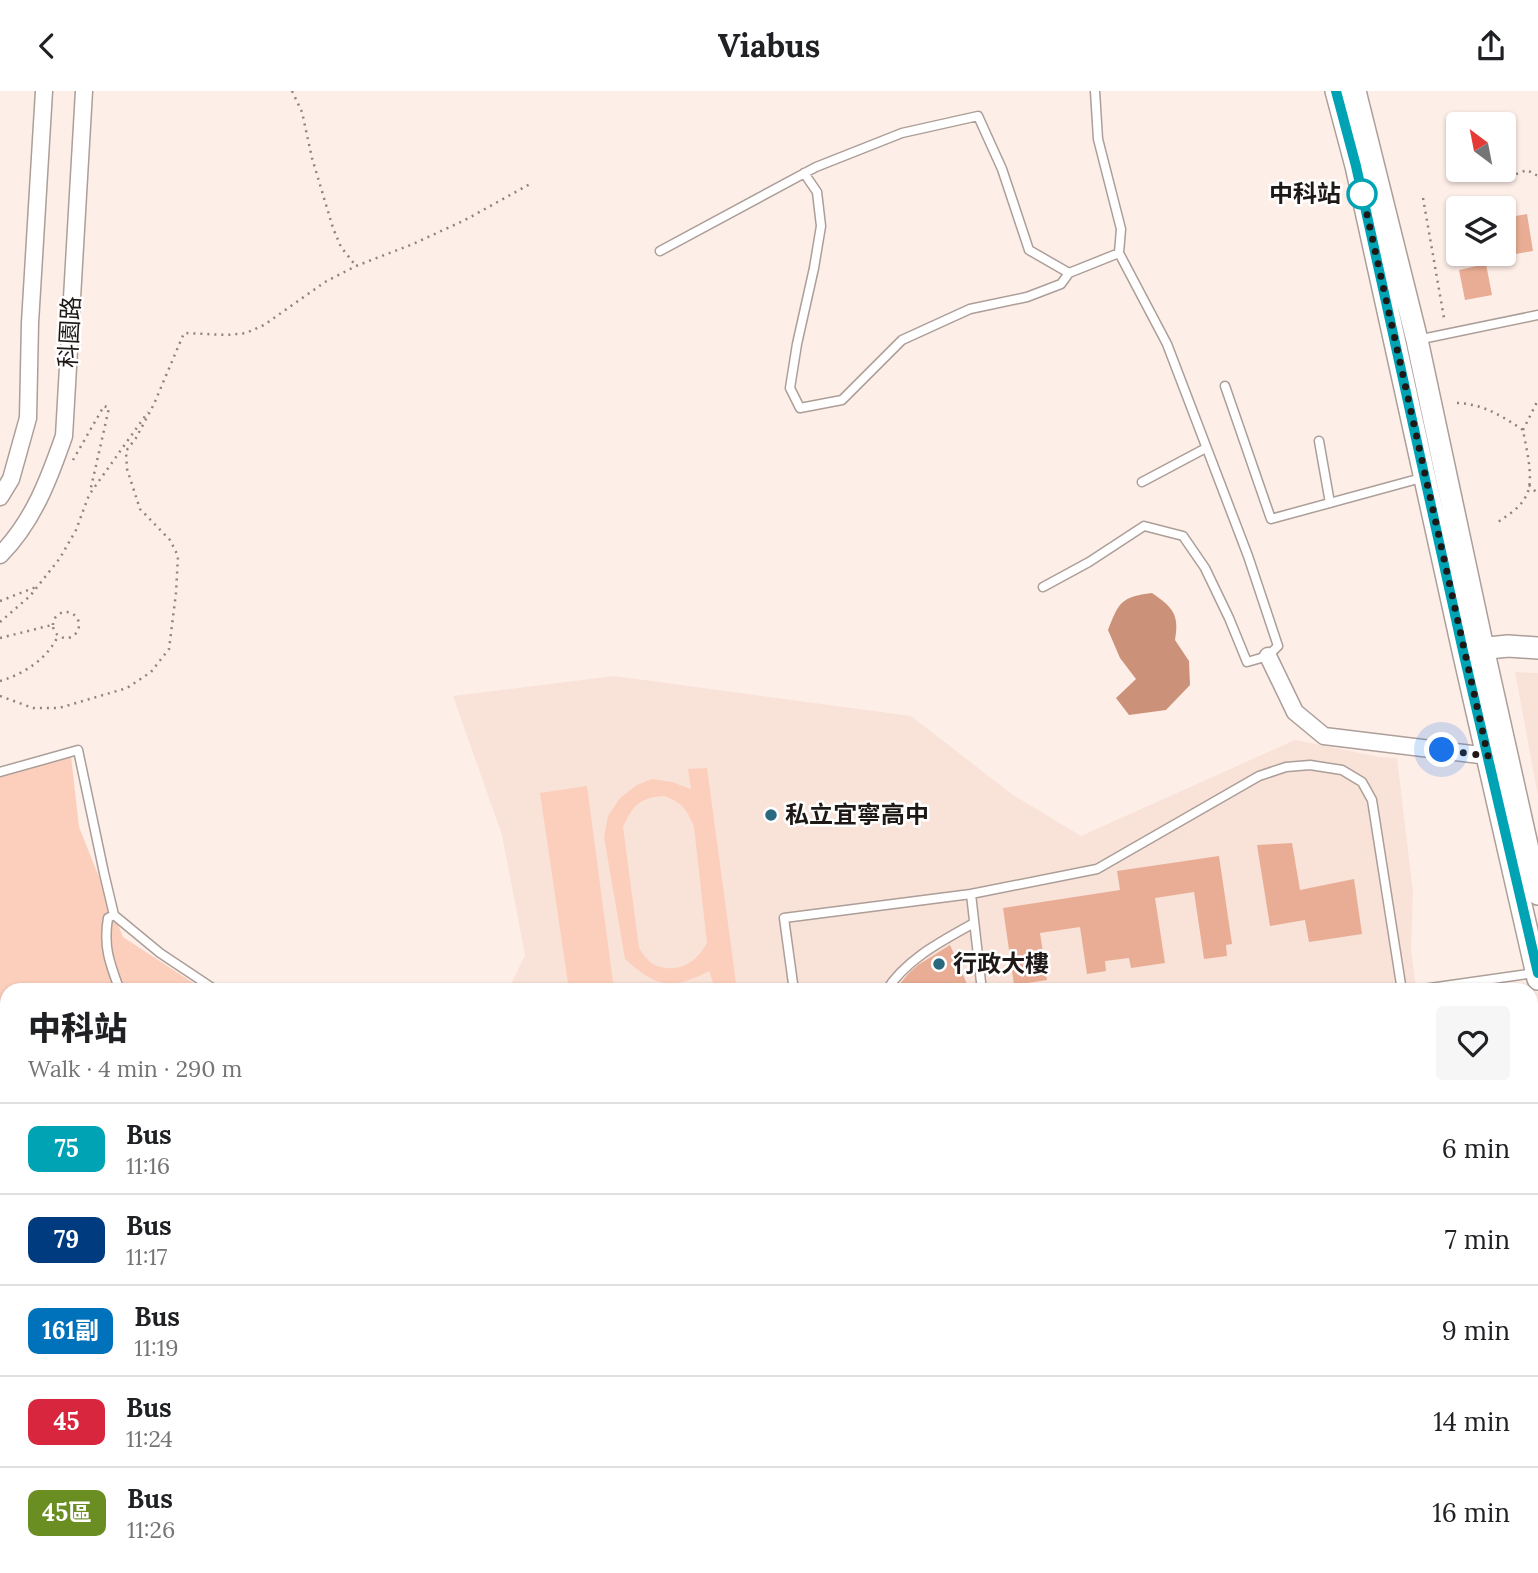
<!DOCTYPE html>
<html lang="en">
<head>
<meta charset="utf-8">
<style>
  body { margin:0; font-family:Lora,"Noto Sans TC",serif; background:#f6f6f6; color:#202124; height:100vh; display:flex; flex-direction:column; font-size:26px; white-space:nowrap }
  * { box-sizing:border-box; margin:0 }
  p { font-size:23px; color:#757577 }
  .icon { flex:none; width:38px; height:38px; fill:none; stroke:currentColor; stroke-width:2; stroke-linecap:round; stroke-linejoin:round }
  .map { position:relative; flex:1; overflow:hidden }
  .details { position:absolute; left:0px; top:892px; width:1538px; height:590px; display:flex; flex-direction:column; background:#fff; border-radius:21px 21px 0 0; box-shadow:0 2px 5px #0004 }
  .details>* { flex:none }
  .badge { padding:0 14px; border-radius:10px; font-size:24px; line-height:46px }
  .needle { width:46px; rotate:328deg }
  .tools { position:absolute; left:1446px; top:21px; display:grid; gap:14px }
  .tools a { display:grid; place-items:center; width:70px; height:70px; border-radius:7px; background:#fff; box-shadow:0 2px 5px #0004; font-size:35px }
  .you { position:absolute; width:35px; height:35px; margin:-18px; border:5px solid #fff; border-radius:50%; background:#1a73e8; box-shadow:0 0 0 10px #1a73e833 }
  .map>.badge { position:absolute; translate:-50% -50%; box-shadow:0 0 0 4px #fff }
  .round { display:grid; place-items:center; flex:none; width:74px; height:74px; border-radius:7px; background:#f6f6f6 }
  .summary { display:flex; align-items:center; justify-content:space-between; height:119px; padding:0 28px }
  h1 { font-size:33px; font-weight:800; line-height:52px }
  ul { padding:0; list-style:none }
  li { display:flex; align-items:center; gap:21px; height:91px; padding:0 28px; border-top:2px solid #e0e0e0 }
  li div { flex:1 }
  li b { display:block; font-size:26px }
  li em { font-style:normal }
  li .badge { min-width:77px; font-weight:700; text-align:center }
  header { display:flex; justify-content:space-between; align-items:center; height:91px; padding:0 28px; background:#fff; font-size:32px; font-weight:800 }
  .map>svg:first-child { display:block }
</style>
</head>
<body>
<header><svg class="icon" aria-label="back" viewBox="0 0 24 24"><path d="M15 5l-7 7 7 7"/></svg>Viabus<svg class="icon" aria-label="share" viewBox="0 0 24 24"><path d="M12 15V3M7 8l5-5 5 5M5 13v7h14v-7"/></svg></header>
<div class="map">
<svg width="1538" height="1482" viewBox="0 0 1538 1482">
  <rect width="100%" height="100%" fill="#feeee8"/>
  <!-- built -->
  <path fill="#f9e2d8" d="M1515 581 1538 582V705Z
    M614 585 911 625 1013 704 1081 745 1295 649 1380 666 1397 667 1413 801 1411 858 1416 899H508L525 864 502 744 453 605Z"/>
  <!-- green -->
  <path fill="#fccfbd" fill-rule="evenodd" d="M70 656 79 736 123 846 204 899 7 900V1475H993L990 1482H0V677Z
    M707 677 736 892 715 897 709 880C671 900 656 896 625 868L604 746 608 725 620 707 637 694 652 688 672 691 691 698 688 678ZM665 705C683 713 687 718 694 736L707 852C698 868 685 879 666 877 660 876 655 875 650 871 646 867 642 862 639 857L623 736C633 714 640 706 665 705Z
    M587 695 614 899H569L540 702Z
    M1538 1303V1482H1156L1159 1475H1531V1307Z
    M1040 1475H1144L1141 1482H1037Z"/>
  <!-- water -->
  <path fill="#cb9279" d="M1152 502C1172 516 1180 523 1175 549L1189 570 1190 594 1166 619 1129 624 1116 607 1136 588 1120 567 1108 539C1119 511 1121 506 1152 502Z"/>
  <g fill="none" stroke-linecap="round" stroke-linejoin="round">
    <!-- river -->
    <path stroke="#cb9279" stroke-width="26" d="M1531 1347 1538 1349"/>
  </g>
  <!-- building -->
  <path fill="#e8ad94" d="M1527 123 1533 160 1503 165V127Z
    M1486 173 1492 204 1465 209 1459 179Z
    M1292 752 1300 799 1354 788 1362 843 1309 851 1305 829 1270 835 1257 754Z
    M1219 765 1232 853 1226 854 1227 865 1204 868 1194 801 1155 807 1165 872 1131 877 1129 867 1105 870 1106 880 1087 883 1080 836 1040 842 1047 889 1014 894 1003 817 1120 799 1117 780Z
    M950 854 970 900H894L908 883 918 874Z"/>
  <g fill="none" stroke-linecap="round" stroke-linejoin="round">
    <defs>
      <path id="lane" d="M804 82 817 101 821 135 814 177 797 253 790 297 800 317 842 309 902 249 970 218 1027 206 1061 193 1069 182
        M660 160 816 76 902 42 978 25 1002 78 1029 159 1069 182 1119 162 1121 138 1098 48 1095 0
        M1417 249 1538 224
        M1225 295 1271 428 1425 386
        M1319 350 1330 412
        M1142 391 1206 357
        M1043 496 1089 471 1144 435 1183 445 1205 477 1229 527 1247 571 1268 565 1278 555 1248 465 1167 253 1119 162
        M0 681 78 659 104 782 114 824 160 862 217 900
        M114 824 108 827C103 856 110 873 120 900
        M794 900 784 827 971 803
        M886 900C906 868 942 850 974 832
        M982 900 971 803 1097 778 1259 685 1286 676 1310 674 1342 679 1362 691 1372 709 1402 900
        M1409 900 1535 882
        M0 1065H7
        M740 1482 775 1475
        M947 1482V1475"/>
      <path id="street" d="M0 406 11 388 28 327 30 232 44 0
        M0 464C33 431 49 388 64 345L84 0
        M1268 565 1295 621 1324 645 1488 665"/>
      <path id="secondary" d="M1336 0 1356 75 1463 560 1538 888
        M1355 0 1417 249 1483 557 1538 803
        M1469 559 1508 555 1538 557
        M1531 1141H1538
        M1531 1160 1538 1159
        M1003 1482 1006 1475
        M1021 1482 1024 1475"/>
    </defs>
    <!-- lane casing -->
    <use href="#lane" stroke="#ac9e98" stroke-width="11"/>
    <!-- street casing -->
    <use href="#street" stroke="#ac9e98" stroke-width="19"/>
    <!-- secondary casing -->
    <use href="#secondary" stroke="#ac9e98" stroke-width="24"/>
    <!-- path -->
    <path stroke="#8e837f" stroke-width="2.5" stroke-dasharray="2 5" stroke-linecap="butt" d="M292 0 302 21 312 67 333 137 341 156 356 175
      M1503 88 1527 79 1538 85
      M1423 107 1444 227
      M1457 312C1483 313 1502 325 1523 339 1526 357 1535 389 1526 405 1520 417 1508 424 1498 431
      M1523 339 1538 309
      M73 369 104 315 109 317 90 401
      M1529 394 1538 403
      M0 510 36 496
      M53 534a13 13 0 1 1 26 0a13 13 0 1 1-26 0Z
      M0 531 30 505 60 467 76 439 89 404 148 321
      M0 547 52 534
      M0 590C24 583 47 568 58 545
      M0 605 33 617H59L127 597 151 581 169 558 176 502 178 465 170 449 140 418 127 378 126 360 136 347 154 313 184 242 227 244 246 242 264 234 325 191 356 175 413 153 465 129 530 93"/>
    <!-- lane -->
    <use href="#lane" stroke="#fff" stroke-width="8"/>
    <!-- street -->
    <use href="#street" stroke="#fff" stroke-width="16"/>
    <!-- secondary -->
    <use href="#secondary" stroke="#fff" stroke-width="21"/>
  </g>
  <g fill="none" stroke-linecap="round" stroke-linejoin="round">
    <defs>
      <path id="line" d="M1336 0 1356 75 1463 560 1538 882"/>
    </defs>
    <!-- line casing -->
    <use href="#line" stroke="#fff" stroke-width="16"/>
    <!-- line -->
    <use href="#line" stroke="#00a3b4" stroke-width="10"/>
    <!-- walk -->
    <path stroke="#1e1917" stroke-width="7" stroke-dasharray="0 12.6" d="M1362 103V101L1488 665 1442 659"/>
  </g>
  <!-- markers -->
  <circle fill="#fff" stroke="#00a3b4" stroke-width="3.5" cx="1362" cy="103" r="14"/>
  <g fill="#2b697f" stroke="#fff" stroke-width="2.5">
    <circle cx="771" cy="724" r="7"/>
    <circle cx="939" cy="873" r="7"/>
  </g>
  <g text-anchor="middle" stroke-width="5" stroke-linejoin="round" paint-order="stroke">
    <!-- stop labels -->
    <g font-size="24" font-weight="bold" fill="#1e1917" stroke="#fff" text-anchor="end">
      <text x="1341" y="111">中科站</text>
    </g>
    <!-- street labels -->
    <g font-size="24" fill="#1e1917" stroke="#fff">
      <text transform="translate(70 241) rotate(-87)" y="8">科園路</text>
    </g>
    <!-- poi labels -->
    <g font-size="24" font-weight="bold" fill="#1e1917" stroke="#fff" text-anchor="start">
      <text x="785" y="732">私立宜寧高中</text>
      <text x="953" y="881">行政大樓</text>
    </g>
  </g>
</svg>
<div class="tools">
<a><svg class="needle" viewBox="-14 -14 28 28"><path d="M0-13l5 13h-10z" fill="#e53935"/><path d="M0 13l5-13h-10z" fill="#757577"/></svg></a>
<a><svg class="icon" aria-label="layers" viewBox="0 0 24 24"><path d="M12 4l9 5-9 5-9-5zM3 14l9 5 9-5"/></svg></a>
</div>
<div class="you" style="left:1442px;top:659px"></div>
<section class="details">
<div class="summary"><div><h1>中科站</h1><p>Walk · 4 min · 290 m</p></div><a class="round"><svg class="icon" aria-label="heart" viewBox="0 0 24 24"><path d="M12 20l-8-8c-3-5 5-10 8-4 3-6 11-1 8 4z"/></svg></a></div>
<ul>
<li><span class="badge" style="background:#00a3b4;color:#fff">75</span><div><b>Bus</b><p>11:16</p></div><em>6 min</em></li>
<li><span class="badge" style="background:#003b80;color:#fff">79</span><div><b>Bus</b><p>11:17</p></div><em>7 min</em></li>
<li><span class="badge" style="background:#0072bc;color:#fff">161副</span><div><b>Bus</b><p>11:19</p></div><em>9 min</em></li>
<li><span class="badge" style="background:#d7263d;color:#fff">45</span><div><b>Bus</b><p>11:24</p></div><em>14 min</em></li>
<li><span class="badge" style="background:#6b8e23;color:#fff">45區</span><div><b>Bus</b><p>11:26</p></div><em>16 min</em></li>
</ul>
</section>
</div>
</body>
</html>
